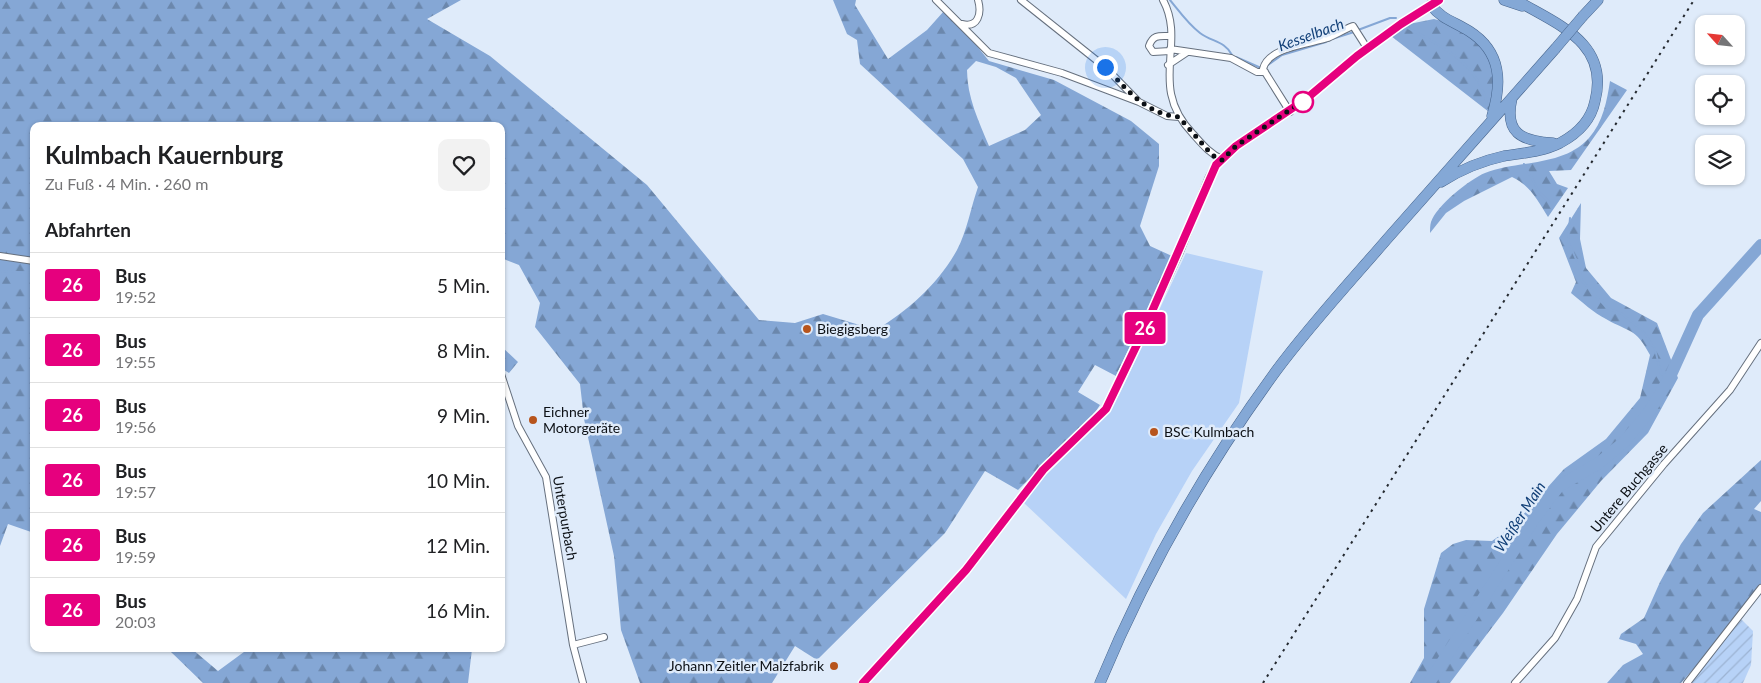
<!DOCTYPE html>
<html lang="de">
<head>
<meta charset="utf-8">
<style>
  body { margin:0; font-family:Lato,sans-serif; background:#f2f2f2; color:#202124; height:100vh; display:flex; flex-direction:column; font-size:19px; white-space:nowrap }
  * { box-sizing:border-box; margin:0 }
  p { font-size:16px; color:#757577 }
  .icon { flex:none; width:28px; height:28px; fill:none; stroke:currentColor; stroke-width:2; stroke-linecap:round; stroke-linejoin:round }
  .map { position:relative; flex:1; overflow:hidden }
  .sheet { position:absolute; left:30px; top:122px; width:475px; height:530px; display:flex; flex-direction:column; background:#fff; border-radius:10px; box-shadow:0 1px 4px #0004 }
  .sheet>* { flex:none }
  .badge { padding:0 10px; border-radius:4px; font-size:18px; line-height:32px }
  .needle { width:32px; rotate:297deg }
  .buttons { position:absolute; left:1695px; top:15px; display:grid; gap:10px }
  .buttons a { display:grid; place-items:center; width:50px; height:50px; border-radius:10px; background:#fff; box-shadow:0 1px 4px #0004; font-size:25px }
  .you { position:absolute; width:25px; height:25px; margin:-12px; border:4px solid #fff; border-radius:50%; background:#1a73e8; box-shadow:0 0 0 8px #1a73e833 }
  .map>.badge { position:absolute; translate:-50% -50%; box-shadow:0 0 0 2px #fff }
  h2 { padding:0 15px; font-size:19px; line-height:45px }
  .round { display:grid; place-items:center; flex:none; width:52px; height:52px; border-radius:10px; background:#f2f2f2 }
  .overview { display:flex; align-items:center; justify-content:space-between; height:85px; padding:0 15px }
  h1 { font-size:24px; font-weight:700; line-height:38px }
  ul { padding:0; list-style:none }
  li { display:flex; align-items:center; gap:15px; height:65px; padding:0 15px; border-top:1px solid #e0e0e0 }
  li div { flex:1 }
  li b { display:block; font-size:19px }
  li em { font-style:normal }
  li .badge { min-width:55px; font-weight:700; text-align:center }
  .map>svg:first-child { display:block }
</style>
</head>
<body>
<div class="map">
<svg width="1761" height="683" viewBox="0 0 1761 683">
  <defs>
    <pattern id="forest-firs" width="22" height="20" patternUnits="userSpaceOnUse" patternTransform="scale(1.25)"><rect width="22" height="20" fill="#85a7d5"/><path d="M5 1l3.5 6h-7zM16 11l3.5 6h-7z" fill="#6b87ac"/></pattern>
    <pattern id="garden-furrows" width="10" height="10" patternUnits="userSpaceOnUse" patternTransform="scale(1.25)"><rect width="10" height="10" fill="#b7d2f7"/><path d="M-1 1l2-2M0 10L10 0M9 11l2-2" fill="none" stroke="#9cb3d3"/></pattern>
  </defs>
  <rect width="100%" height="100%" fill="#dfebfa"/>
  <!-- forest -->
  <path fill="url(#forest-firs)" fill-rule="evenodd" d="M0 0H461L427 19 490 56 647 185 759 320 795 323 823 314 876 330C909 310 938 284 957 250 967 231 971 207 978 187L963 159 860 64 857 40 847 34 833 0H856L855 5 888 59 927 30 944 11 933 0H940L989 61 1054 80 1131 121 1159 144V166L1140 226 1150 246 1172 256 1116 376 1095 365 1078 392 1100 405 1094 414 1018 490 985 471 945 533 817 660 795 646 772 683H640L621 630 614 556 584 419 580 384 535 327 540 303 519 265 501 258V126H34V533L8 524 0 546ZM976 61 996 67 1016 78 1041 115 1025 130 989 146C979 122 967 97 967 70Z
    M1434 19C1459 25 1488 44 1494 70 1498 83 1492 98 1489 112L1391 36 1409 24Z
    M1610 81 1627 90 1571 170 1549 171 1557 184 1568 188 1548 217C1538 201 1530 185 1512 177L1464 201 1446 213 1430 233C1430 230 1430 225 1431 222 1436 206 1470 179 1485 173 1518 160 1563 167 1589 138 1603 122 1607 101 1610 81Z
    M1581 203 1580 239 1586 268 1611 298 1657 323 1678 378 1648 433 1601 481 1557 534 1503 613 1450 683H1410L1424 658V609L1441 553 1453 544 1466 540 1492 541 1513 526 1564 469 1606 439 1640 398 1650 355C1635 327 1630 333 1606 319 1594 313 1582 302 1571 293L1576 282 1559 238Z
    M501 346 518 362 509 373 501 368Z
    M1761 460V501L1754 509 1761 512V588L1739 617 1681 683H1607L1623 665 1643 654 1636 644 1619 639 1621 634 1644 618 1660 582 1681 544 1703 513Z
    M168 649H192L218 671 248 649H472L468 683H203Z"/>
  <!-- garden -->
  <path fill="url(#garden-furrows)" d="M1739 617 1753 631 1751 665 1743 683H1690Z"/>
  <!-- pitch -->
  <path fill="#b7d2f7" d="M1186 253 1263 271 1239 403 1192 471 1156 534 1126 599 1024 503 1045 476 1109 411 1120 393Z"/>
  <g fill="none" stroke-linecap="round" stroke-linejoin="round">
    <!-- stream -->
    <path stroke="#85a7d5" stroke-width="2" d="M1170 0C1179 11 1188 24 1200 33 1212 42 1225 41 1232 55
      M1408 28C1443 47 1477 62 1487 104
      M1358 30 1390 18H1396
      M1332 39 1354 32
      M1236 57 1261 68
      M1268 65 1282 55 1326 42
      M1524 164 1539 192 1550 203
      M1570 218 1568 241 1579 266 1582 281 1607 308 1622 314 1642 330 1655 349 1661 374 1669 379
      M0 271 34 273"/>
    <!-- river -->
    <path stroke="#85a7d5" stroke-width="12" d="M1429 683 1534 519 1559 486 1599 463 1624 442 1649 412 1669 379 1698 315 1761 245"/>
    <defs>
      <path id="minor" d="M936 0 989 53 1062 73 1139 102 1167 116 1179 117
        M1021 0 1105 67 1138 101
        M1163 0C1187 44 1147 86 1193 134 1202 144 1210 154 1222 159
        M962 24C978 28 982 14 978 0
        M1170 49 1231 58 1257 72H1265
        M1170 51 1153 52 1149 46C1153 34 1160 36 1170 36
        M1168 65 1186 53
        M1290 112 1263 69C1268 47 1310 44 1328 38 1337 34 1345 29 1353 26L1367 48
        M0 256 34 261
        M501 374 518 426 546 477 573 645 583 683
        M573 645 604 637
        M1515 683 1555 638 1577 599 1596 547 1664 464 1730 390 1761 343
        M1687 683 1761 588"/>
      <path id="tertiary" d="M863 683 966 570 1043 470 1106 409 1143 332 1179 253 1209 178 1216 165 1236 146 1306 99 1357 56 1401 24 1439 0"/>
      <path id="trunk" d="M1504 0 1522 6
        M1431 5C1441 19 1455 22 1469 31 1502 52 1502 83 1492 116
        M1583 16 1598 0
        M1512 98C1504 133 1521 141 1553 143
        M1441 182C1460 170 1481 161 1504 156 1523 153 1542 152 1560 143 1577 134 1591 121 1595 101 1610 42 1556 24 1516 0
        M1100 683C1146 572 1205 468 1276 371 1310 325 1350 282 1388 238 1443 175 1499 112 1555 49"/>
    </defs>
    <!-- minor casing -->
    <use href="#minor" stroke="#66707e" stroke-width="8"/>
    <!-- tertiary casing -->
    <use href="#tertiary" stroke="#66707e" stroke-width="9"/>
    <!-- trunk casing -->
    <use href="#trunk" stroke="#46648c" stroke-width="11"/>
    <!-- minor -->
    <use href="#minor" stroke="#fff" stroke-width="6"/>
    <!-- tertiary -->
    <use href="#tertiary" stroke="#fff" stroke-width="8"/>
    <!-- trunk -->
    <use href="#trunk" stroke="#84a8d6" stroke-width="10"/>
    <!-- rail -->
    <path stroke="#24292f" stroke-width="2" stroke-dasharray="2.5 5" stroke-linecap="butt" d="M1263 683 1694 0"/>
    <defs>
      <path id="trunk-bridge" d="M1555 49 1583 16"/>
    </defs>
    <!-- trunk-bridge casing -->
    <use href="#trunk-bridge" stroke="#46648c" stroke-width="11" stroke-linecap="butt"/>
    <!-- trunk-bridge -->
    <use href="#trunk-bridge" stroke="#84a8d6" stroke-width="10"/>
  </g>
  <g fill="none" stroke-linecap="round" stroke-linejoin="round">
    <defs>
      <path id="line" d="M863 683 966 570 1043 470 1106 409 1143 332 1216 165 1236 146 1306 99 1357 56 1401 24 1439 0"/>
    </defs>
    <!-- line casing -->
    <use href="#line" stroke="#fff" stroke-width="11"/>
    <!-- line -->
    <use href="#line" stroke="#e6007e" stroke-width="8"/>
    <!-- walk -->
    <path stroke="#0c1015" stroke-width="5" stroke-dasharray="0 9" d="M1105 67C1128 90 1144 113 1179 117L1212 155 1222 160 1236 146 1306 99 1303 102"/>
  </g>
  <!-- markers -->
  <circle fill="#fff" stroke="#e6007e" stroke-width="2.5" cx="1303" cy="102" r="10"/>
  <g fill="#b7541c" stroke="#dfebfa" stroke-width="2">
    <circle cx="807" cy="329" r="5"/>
    <circle cx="533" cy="420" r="5"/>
    <circle cx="1154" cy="432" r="5"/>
    <circle cx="834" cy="666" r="5"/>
  </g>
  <g text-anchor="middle" stroke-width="5" stroke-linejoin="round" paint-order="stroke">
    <!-- poi labels -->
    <g font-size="14" fill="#0c1015" stroke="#dfebfa" text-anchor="start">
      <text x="817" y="334">Biegigsberg</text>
      <text x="543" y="417">Eichner<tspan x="543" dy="16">Motorgeräte</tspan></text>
      <text x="1164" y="437">BSC Kulmbach</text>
      <text x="824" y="671" text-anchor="end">Johann Zeitler Malzfabrik</text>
    </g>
    <!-- street labels -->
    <g font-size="14" fill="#0c1015" stroke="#dfebfa">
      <text transform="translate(1629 488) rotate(-50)" y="5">Untere Buchgasse</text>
      <text transform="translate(565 518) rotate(80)" y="5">Unterpurbach</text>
    </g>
    <!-- water labels -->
    <g font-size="15" font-style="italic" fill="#113f77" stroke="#dfebfa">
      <text transform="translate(1311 35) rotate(-20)" y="5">Kesselbach</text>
      <text transform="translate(1520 517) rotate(-57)" y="5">Weißer Main</text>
    </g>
  </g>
</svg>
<div class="buttons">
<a><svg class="needle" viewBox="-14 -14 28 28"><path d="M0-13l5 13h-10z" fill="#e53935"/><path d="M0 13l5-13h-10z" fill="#757577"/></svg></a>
<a><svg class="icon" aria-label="locate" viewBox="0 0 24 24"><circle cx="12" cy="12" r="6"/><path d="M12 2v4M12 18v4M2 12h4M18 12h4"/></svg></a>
<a><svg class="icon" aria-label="layers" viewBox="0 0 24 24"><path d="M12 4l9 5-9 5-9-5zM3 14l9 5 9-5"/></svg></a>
</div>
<div class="you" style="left:1105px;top:67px"></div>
<b class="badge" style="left:1145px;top:328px;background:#e6007e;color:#fff">26</b>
<section class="sheet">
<div class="overview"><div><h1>Kulmbach Kauernburg</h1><p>Zu Fuß · 4 Min. · 260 m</p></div><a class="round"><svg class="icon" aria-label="heart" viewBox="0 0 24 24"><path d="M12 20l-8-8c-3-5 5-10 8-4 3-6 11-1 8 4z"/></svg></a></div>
<h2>Abfahrten</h2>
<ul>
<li><span class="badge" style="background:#e6007e;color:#fff">26</span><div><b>Bus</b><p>19:52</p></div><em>5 Min.</em></li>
<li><span class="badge" style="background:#e6007e;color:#fff">26</span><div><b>Bus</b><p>19:55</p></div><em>8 Min.</em></li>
<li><span class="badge" style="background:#e6007e;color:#fff">26</span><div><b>Bus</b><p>19:56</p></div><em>9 Min.</em></li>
<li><span class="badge" style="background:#e6007e;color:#fff">26</span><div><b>Bus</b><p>19:57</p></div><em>10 Min.</em></li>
<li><span class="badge" style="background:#e6007e;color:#fff">26</span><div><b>Bus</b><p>19:59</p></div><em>12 Min.</em></li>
<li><span class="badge" style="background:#e6007e;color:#fff">26</span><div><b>Bus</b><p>20:03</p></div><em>16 Min.</em></li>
</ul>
</section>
</div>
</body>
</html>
